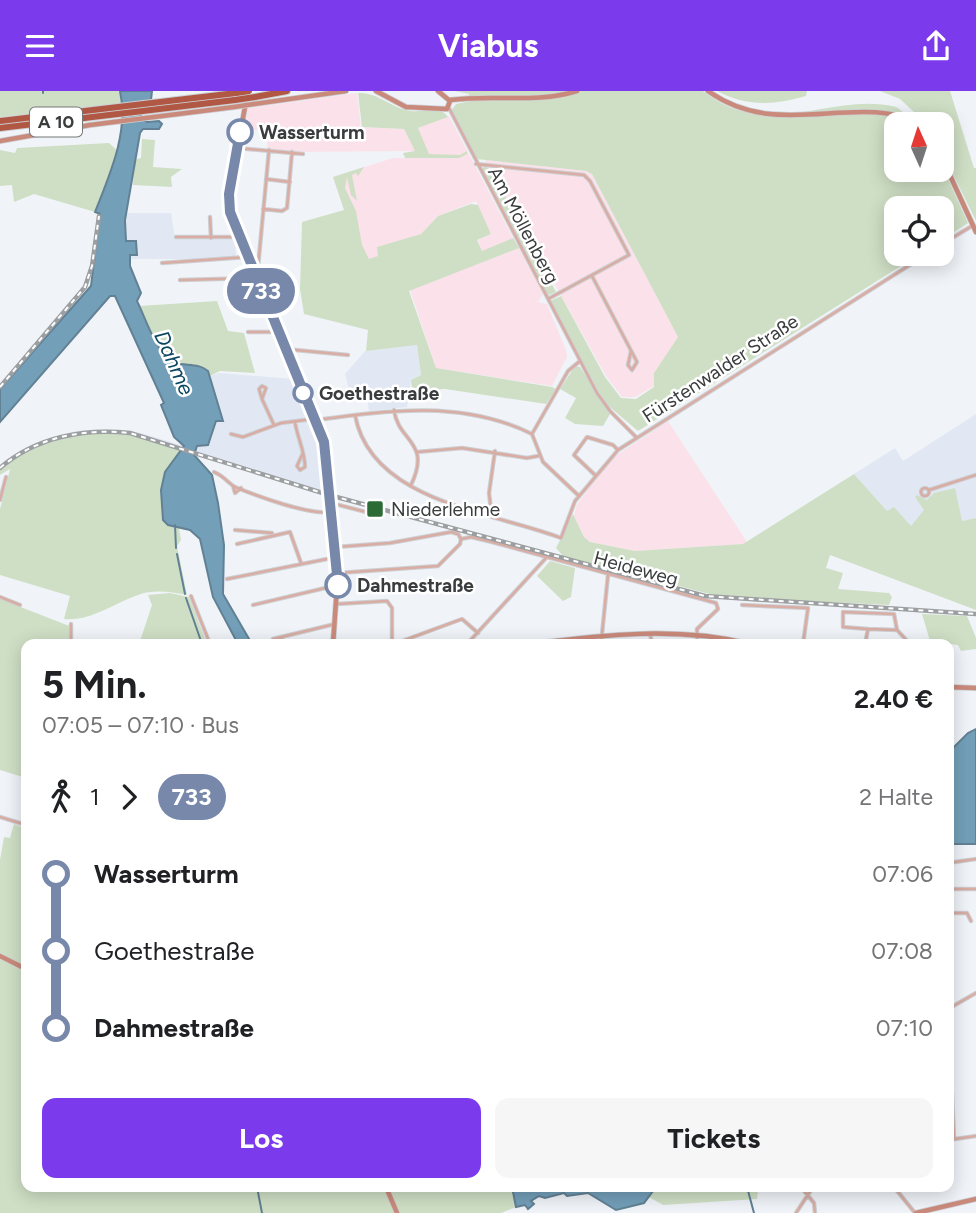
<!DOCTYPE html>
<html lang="de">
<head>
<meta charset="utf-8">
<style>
  body { margin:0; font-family:Figtree,sans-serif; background:#f6f6f6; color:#202124; height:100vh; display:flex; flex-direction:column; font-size:26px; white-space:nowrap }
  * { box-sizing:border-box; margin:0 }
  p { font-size:23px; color:#757577 }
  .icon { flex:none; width:38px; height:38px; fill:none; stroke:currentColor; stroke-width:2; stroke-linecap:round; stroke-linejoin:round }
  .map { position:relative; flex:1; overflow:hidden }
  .drawer { position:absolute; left:21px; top:548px; width:933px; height:553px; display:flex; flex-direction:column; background:#fff; border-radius:14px; box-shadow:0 4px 18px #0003 }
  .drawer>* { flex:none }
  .badge { padding:0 14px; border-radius:23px; font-size:24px; line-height:46px }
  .needle { width:46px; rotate:357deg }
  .controls { position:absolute; left:884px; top:21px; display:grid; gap:14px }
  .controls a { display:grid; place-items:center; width:70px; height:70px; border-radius:14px; background:#fff; box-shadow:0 4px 18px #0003; font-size:35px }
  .map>.badge { position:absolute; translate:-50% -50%; box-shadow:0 0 0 4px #fff }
  .legs { display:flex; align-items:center; gap:10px; height:77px; padding:0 21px; font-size:23px }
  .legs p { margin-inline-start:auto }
  .head { display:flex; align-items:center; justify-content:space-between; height:119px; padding:0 21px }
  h1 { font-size:38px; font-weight:700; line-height:52px }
  .button { display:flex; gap:14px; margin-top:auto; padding:14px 21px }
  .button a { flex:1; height:80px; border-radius:14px; background:#7c3aed; color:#fff; font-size:28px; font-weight:700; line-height:80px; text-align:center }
  .button a+a { background:#f6f6f6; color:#202124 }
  ul { padding:0 21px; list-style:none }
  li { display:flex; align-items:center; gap:24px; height:77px; font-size:26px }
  li i { display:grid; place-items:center; width:10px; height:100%; margin:0 9px; background:currentColor }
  li i::after { content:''; width:18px; height:18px; margin:-9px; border:5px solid; border-radius:50%; background:#fff }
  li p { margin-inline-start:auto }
  li:first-child i { background:linear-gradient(#0000 50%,currentColor 0) }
  li:last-child i { background:linear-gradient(currentColor 50%,#0000 0) }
  header { display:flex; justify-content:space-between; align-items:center; height:91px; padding:0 21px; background:#7c3aed; color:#fff; font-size:32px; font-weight:700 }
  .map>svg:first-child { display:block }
</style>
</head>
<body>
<header><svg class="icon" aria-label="menu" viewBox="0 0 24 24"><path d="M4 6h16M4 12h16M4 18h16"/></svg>Viabus<svg class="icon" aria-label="share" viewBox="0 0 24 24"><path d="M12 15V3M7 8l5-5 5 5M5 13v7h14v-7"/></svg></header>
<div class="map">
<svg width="976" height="1122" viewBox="0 0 976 1122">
  <rect width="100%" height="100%" fill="#f0f4f8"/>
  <!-- built -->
  <path fill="#e1e8f3" d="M126 122H171L175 147 235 148 236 168H130V164H137L127 150Z
    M417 254 421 284 411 289 407 316 369 320 367 304 351 307 345 283 365 260Z
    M219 282 294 288 321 361 327 404 151 348 53 350 26 361 0 378V374L7 368 31 354 76 340 105 338 141 342 184 355 216 329 223 330 210 285Z
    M976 323V427L907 443 854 383 895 357 903 370Z"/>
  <!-- industrial -->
  <path fill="#fbe2ea" d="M357 2 361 36 404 38 416 60 292 61 267 57 269 40 244 38 248 17Z
    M449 25 513 147 482 161 478 149 491 143 476 110 438 125 421 143 378 158 380 166 362 172 333 86 393 67H430L418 37Z
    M485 69 586 80 592 83 678 246 654 282V295L635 306H622L606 285Z
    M519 157 543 203 538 211 547 213 566 259 567 266 552 295 436 277 410 199Z
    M668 330 747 451 744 453 635 460 590 451 584 446 574 425 576 415 609 369Z"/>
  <!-- green -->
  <path fill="#cfdfc5" d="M0 0H120L123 12 0 26Z
    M455 0H703C767 52 832 0 896 16 903 20 910 28 917 33H896V79H942V75L968 132 942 149V117H896V163H920L638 340 605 312 550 210 561 205 605 286 621 307 636 308 654 296V282L678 246 592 83 586 80 477 68 451 20 456 13 470 10 469 3Z
    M717 0H807L806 5C775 14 747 16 717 0Z
    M880 0H950L974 77H976V130L942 61V33H927L900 8Z
    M358 2C379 1 390 17 411 20 425 22 438 12 448 26L418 37 429 63 460 64 467 60V63L459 67H405L403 62 415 60 404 38 362 36Z
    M142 48 155 49 153 76 182 78 171 86 172 96 133 94 134 69 141 67Z
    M109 52 119 61 95 121 34 103 14 111 12 94 0 95V59L15 62 17 57Z
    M486 75 493 82 556 201 549 204 545 201 482 77Z
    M364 76 358 85 356 82 352 84 357 110 351 104 347 86 345 97 356 120 362 154 369 168 378 165 377 156 421 143 438 125 471 113 478 114 491 143 477 149 482 160 513 147 519 157 409 200 436 277 552 296 556 298 546 313 445 298 412 300 411 289 421 284 417 254 366 260 368 239 304 223 300 198 302 131 344 119 333 86Z
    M217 210 228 240 244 242 255 282 220 280 210 285 201 275C158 273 156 249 139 215Z
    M575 275 580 276 610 323 603 335 575 333 565 327 576 307 560 298Z
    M107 342 139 345 183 359 165 381 161 399 163 429 179 437 181 449 177 455 187 504C171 501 153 498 138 504 114 512 90 531 64 528L70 505 0 484V418L10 378 0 384V378C32 354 67 343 107 342Z
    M854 383 887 420 894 416 911 435 924 419 915 406 917 404 927 409 934 402 955 397 962 430 976 427V519L830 464 826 477 843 482 838 498 889 502 892 506 889 514 721 506 563 465 556 457 573 423 584 446 590 451 635 460 743 453Z
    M550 470 575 477 571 506 563 510 537 485Z
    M170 502 189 506 207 553H139L152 514 148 504Z
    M0 508 72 536V553H26V687L0 679Z
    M922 523 967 525 976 547V558L961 560 958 554 930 550Z
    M14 733 26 738V1096H512L516 1116 501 1122H0V769L4 746 10 747Z
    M656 1096H764L765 1101 758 1100 757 1108 663 1114 649 1106Z"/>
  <!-- water -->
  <path fill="#739fb9" stroke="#628194" stroke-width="2" d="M120 0H152L151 9 142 11 141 27 147 31 159 30 162 33 159 38H143L140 42 125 129 126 150H136L137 164H130V175L141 202 137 210C146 228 157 265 176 272 187 275 199 272 208 280L223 330H216L208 354 197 355 194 364 212 384 218 412 224 454 223 503 252 553H238L213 506 200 448 190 439 168 434 163 429 161 399 165 381 184 355 174 346 161 314 164 312 115 205H110L0 331V298L91 195 100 123 95 121C110 83 129 41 120 0Z
    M976 638V753H949V661L968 642Z
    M512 1096H656L644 1112 616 1119 588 1102 567 1105 564 1102 545 1107 539 1105 531 1110 534 1113 528 1118 525 1114 516 1116Z"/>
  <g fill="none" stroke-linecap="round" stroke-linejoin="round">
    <!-- stream -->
    <path stroke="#628194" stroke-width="2" d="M43 0V2
      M175 434 176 457
      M177 463 185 503
      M186 507 202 553
      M257 1096 262 1122
      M747 1096 754 1122"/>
    <defs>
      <path id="street" d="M449 17 597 302 610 320 637 347
        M237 57 303 63
        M476 73 584 84 590 90 629 164 548 208
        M266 88 290 91
        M263 118 282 120 287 117 292 61
        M210 126 211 147
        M176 146H239
        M942 153 972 135
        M162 172 247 166
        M592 185 637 271 632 279 628 274 631 260
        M180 189 257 187 269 59
        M238 209 228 205 229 209 261 210 264 209
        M248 241H278
        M285 258 348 264
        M262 308 259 298 262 295 266 297 262 308 274 334
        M394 319C398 351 432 350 411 394
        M355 324C371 411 493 421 561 447L575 410 618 359 927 163
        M316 329C390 319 463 309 532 343
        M295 331C297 346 305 360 305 376L300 379 297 375 303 362
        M231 343 243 346 281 332 313 328
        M417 361 462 357 527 367 538 365
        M214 381C224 385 228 392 235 396 257 405 308 424 330 421
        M595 384 574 364 587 346 613 354 617 358
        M233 395 235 402 241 397
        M921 401a4 4 0 1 1 8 0a4 4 0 1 1-8 0Z
        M929 399 976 384
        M579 405 543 371 532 343 568 280 580 270
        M0 409 6 386
        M331 412 370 422
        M492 426 489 402 495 360
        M235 439 272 442
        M461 448 471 446 492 451 716 512 718 518 697 538V553
        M237 453 290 441 301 472
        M336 456 390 452 451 441 458 443 461 448 460 453 438 475 338 482
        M227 488 337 466
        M191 505 210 553
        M0 506 20 514
        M337 513 387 510 392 517V553
        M253 514 338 494
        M742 514 808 517 803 553
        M898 540 910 553
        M650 542 652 553
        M282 547 277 552H270L273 548 335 533
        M71 553V533
        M394 553 462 528 478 542
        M467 553 546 467
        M601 553 608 484
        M865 553 868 538 843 536V521L894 523 897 539 868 538
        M0 726 26 734
        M948 772 976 768
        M948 798H976
        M948 822H967L971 830
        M948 917 954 1048
        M948 918 976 902
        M948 1049 976 1045
        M801 1096 814 1112 815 1122
        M894 1096 915 1122
        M796 1122 813 1096"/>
      <path id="secondary" d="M248 0 230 97V121L325 357 338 482 333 553
        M376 0 406 16 447 18 450 10 438 0
        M708 0C779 51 855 0 922 33
        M450 9C493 3 535 13 577 0
        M254 13 346 0
        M0 50 90 34 234 16
        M942 67 976 141
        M528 553C602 544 677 535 750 553
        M948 596 976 597
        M0 865 26 878
        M386 1096 397 1122
        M916 1122 976 1108"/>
      <path id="highway" d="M255 6 287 0
        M0 30 236 2
        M0 37 235 9"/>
    </defs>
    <!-- street casing -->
    <use href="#street" stroke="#cccfd3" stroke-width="4.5"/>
    <!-- secondary casing -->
    <use href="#secondary" stroke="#cccfd3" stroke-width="6"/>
    <!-- highway casing -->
    <use href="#highway" stroke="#cccfd3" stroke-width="8"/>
    <!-- street -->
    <use href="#street" stroke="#d9ada3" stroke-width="2.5"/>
    <!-- secondary -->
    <use href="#secondary" stroke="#ca8a7b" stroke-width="4.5"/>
    <!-- highway -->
    <use href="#highway" stroke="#b15845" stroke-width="6"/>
    <defs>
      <path id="rail" d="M0 296 85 196 92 175 99 125
        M0 377C36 346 84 337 130 342L329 404 705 505 976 523"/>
    </defs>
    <!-- rail casing -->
    <use href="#rail" stroke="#9c9fa1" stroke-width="4.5"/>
    <!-- rail -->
    <use href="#rail" stroke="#fff" stroke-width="2" stroke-dasharray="5" stroke-linecap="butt"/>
    <defs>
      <path id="secondary-bridge" d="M234 16 254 13"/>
      <path id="highway-bridge" d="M236 2 249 0
        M235 9 255 6"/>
    </defs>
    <!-- secondary-bridge casing -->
    <use href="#secondary-bridge" stroke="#cccfd3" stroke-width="6" stroke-linecap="butt"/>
    <!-- highway-bridge casing -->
    <use href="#highway-bridge" stroke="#cccfd3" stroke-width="8" stroke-linecap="butt"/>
    <!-- secondary-bridge -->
    <use href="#secondary-bridge" stroke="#ca8a7b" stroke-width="4.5"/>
    <!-- highway-bridge -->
    <use href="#highway-bridge" stroke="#b15845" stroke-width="6"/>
  </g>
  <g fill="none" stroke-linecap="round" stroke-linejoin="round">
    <defs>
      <path id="line-1" d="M240 41 229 103 230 121 324 351 338 494"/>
    </defs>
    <!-- line-1 casing -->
    <use href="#line-1" stroke="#fff" stroke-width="16"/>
    <!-- line-1 -->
    <use href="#line-1" stroke="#78a" stroke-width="10"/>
  </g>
  <!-- markers -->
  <g fill="#fff" stroke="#78a" stroke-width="3.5">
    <circle cx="240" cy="41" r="12"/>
    <circle cx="303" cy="302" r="9"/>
    <circle cx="338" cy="494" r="12"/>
  </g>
  <rect fill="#2b6b35" stroke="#fff" stroke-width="2.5" x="366" y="409" width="18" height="18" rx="3.5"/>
  <g text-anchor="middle" stroke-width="5" stroke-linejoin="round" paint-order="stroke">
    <!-- shield labels -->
    <rect fill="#fff" stroke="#757677" stroke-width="2" x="30" y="16.5" width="52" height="29" rx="5"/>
    <g font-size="18" font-weight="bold" fill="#3a3c3d">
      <text x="56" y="37">A 10</text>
    </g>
    <!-- stop labels -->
    <g font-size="19" font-weight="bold" fill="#3a3c3d" stroke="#fff" text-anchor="start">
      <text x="259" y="48">Wasserturm</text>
      <text x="319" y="309">Goethestraße</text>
      <text x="357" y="501">Dahmestraße</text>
    </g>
    <!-- street labels -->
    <g font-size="19" fill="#3a3c3d" stroke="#fff">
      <text transform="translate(524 134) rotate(62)" y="7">Am Möllenberg</text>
      <text transform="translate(720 277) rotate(-33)" y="7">Fürstenwalder Straße</text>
      <text transform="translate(636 477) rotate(15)" y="7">Heideweg</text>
    </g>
    <!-- poi labels -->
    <g font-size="19" fill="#3a3c3d" stroke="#fff" text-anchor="start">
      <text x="391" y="425">Niederlehme</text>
    </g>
    <!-- water labels -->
    <g font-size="21" font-style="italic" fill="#094660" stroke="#fff">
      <text transform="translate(174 272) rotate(66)" y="7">Dahme</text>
    </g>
  </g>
</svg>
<div class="controls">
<a><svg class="needle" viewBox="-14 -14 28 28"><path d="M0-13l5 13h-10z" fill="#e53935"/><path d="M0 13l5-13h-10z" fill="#757577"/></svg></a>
<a><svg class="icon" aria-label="locate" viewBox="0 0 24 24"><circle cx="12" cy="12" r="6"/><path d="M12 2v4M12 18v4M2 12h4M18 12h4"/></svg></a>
</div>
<b class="badge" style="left:261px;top:200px;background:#78a;color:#fff">733</b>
<section class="drawer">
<div class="head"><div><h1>5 Min.</h1><p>07:05 – 07:10 · Bus</p></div><b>2.40 €</b></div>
<div class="legs"><svg class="icon" aria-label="walk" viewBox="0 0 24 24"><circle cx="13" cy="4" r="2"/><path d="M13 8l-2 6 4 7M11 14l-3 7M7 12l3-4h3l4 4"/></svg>1<svg class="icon" aria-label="forward" viewBox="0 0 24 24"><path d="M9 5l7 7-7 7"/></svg><b class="badge" style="background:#78a;color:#fff">733</b><p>2 Halte</p></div>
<ul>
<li><i style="color:#78a"></i><b>Wasserturm</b><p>07:06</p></li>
<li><i style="color:#78a"></i><span>Goethestraße</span><p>07:08</p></li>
<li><i style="color:#78a"></i><b>Dahmestraße</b><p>07:10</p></li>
</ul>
<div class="button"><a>Los</a><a>Tickets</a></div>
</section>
</div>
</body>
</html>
